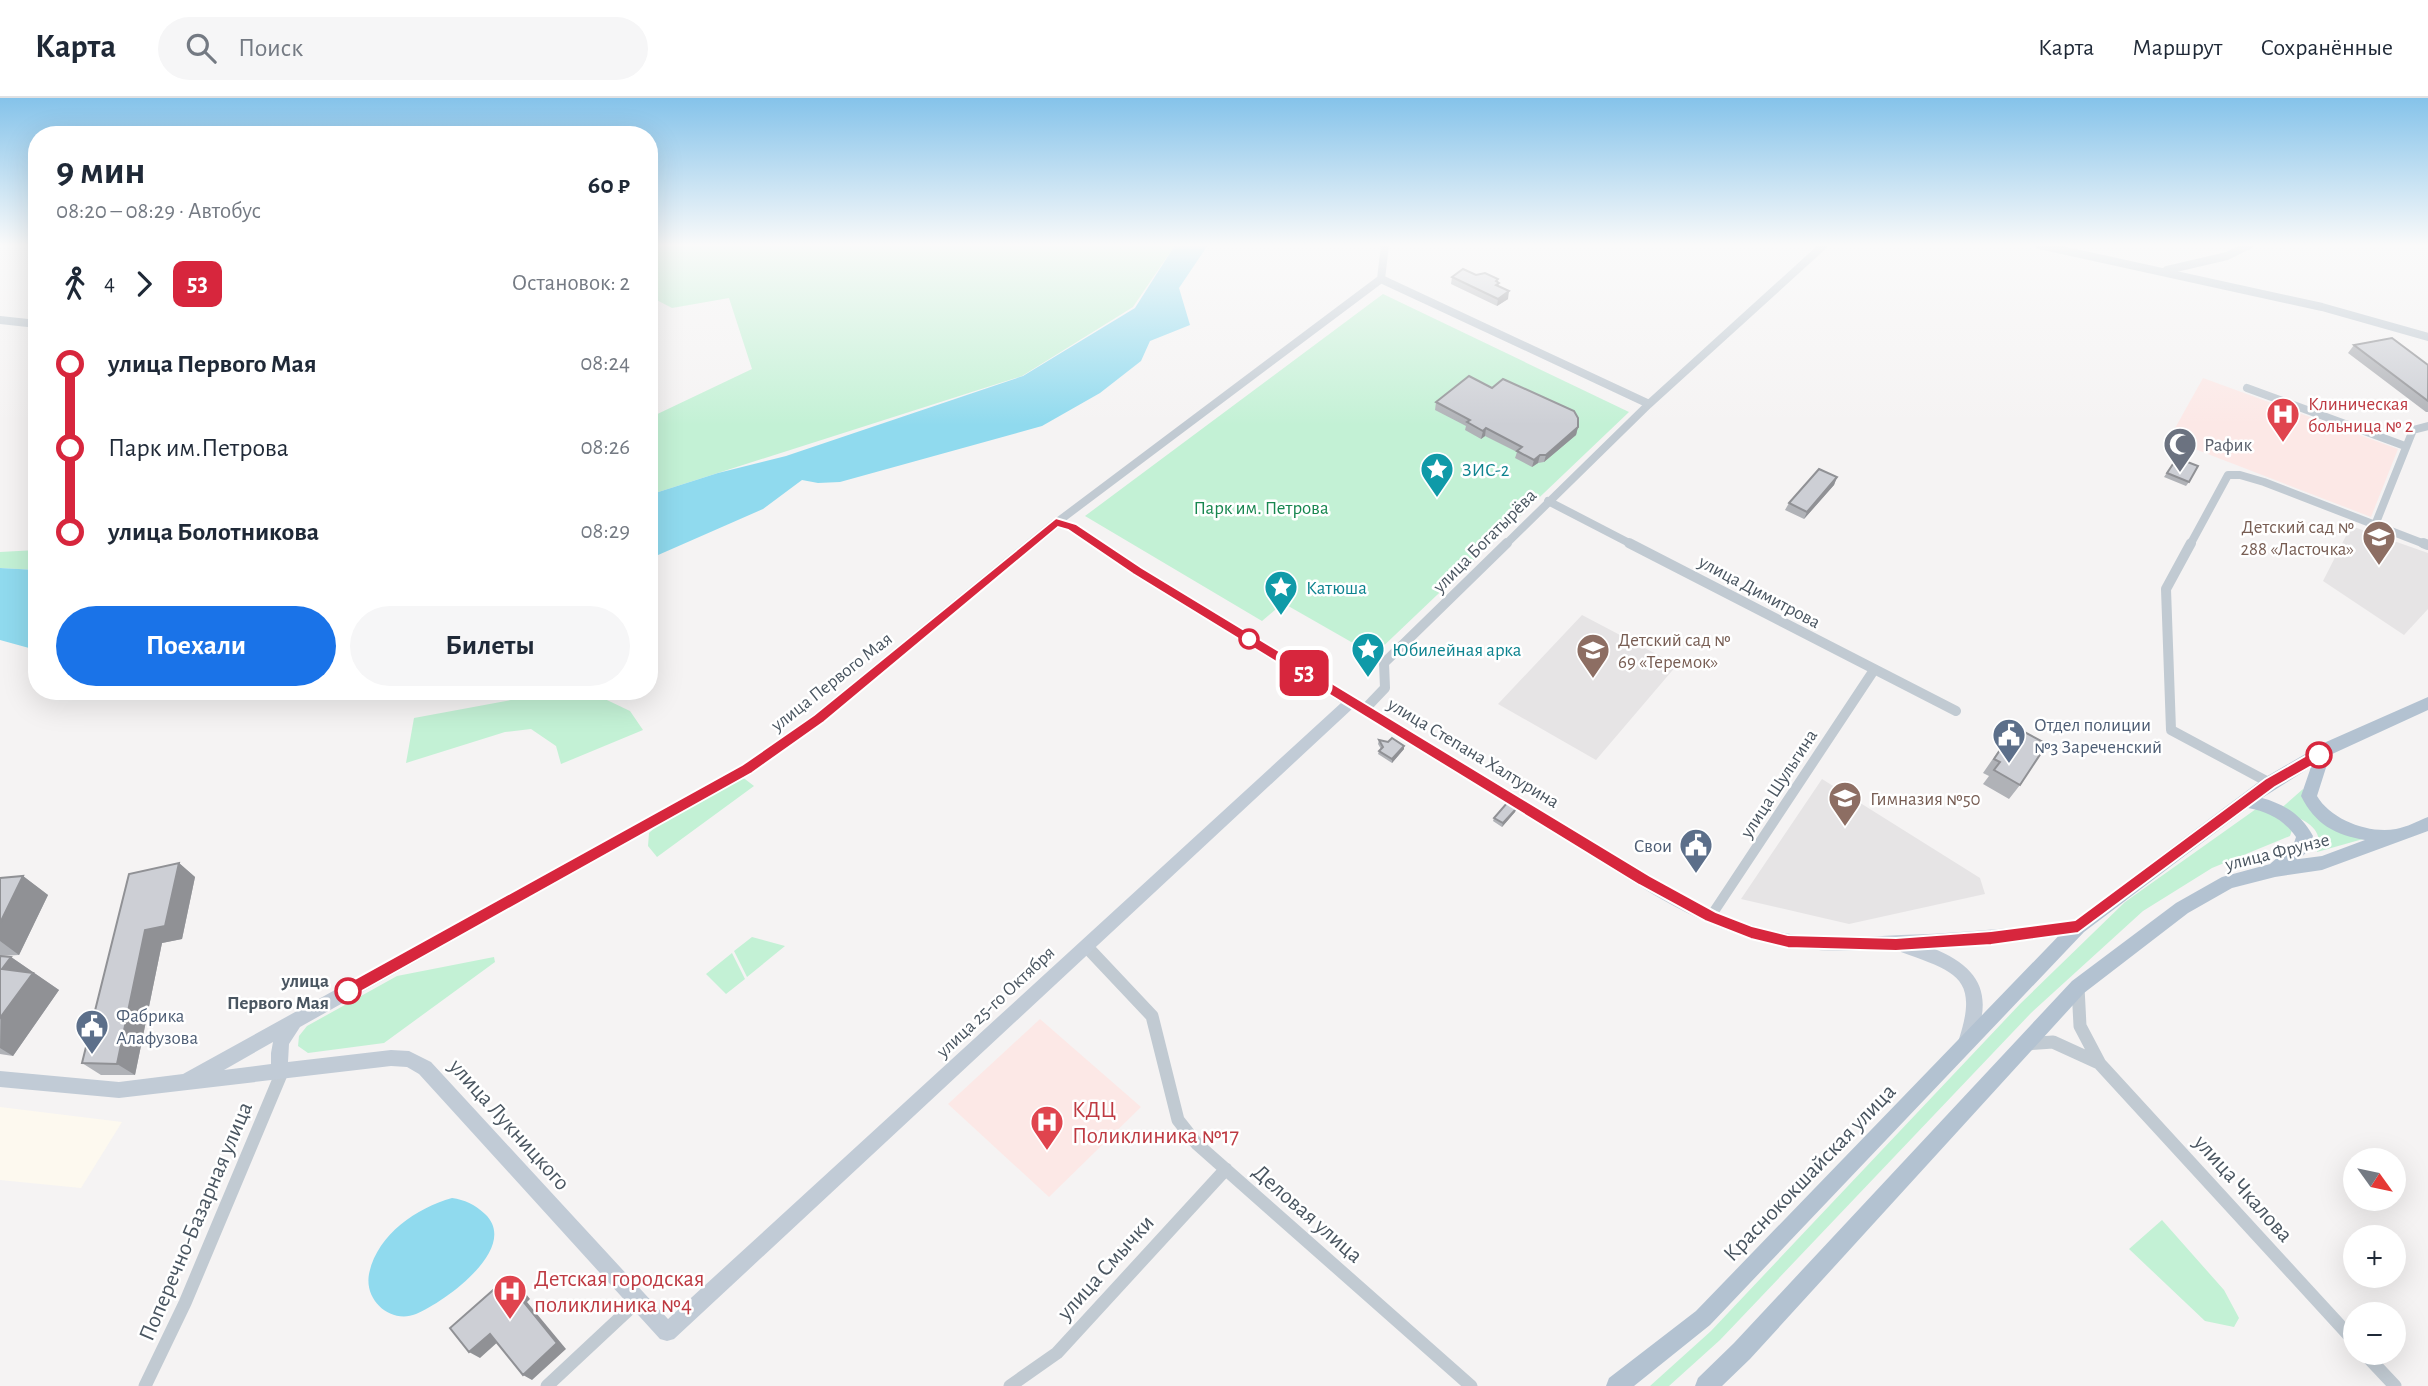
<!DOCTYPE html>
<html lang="ru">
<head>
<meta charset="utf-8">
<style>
  body { margin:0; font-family:"Alegreya Sans",sans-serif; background:#f6f6f7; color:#1f2937; height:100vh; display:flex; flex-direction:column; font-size:26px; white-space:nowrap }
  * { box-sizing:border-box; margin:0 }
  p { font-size:23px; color:#747a83 }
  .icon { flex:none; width:38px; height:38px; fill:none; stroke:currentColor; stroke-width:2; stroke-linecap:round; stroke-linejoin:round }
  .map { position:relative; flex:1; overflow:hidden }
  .drawer { position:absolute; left:28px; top:28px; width:630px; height:574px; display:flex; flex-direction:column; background:#fff; border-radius:28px; box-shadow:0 7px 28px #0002 }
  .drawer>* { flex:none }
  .badge { padding:0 14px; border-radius:10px; font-size:24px; line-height:46px }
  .needle { width:46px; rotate:123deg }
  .buttons { position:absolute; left:2343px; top:1050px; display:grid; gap:14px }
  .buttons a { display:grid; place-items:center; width:63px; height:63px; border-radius:50%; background:#fff; box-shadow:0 7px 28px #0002; font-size:35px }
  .map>.badge { position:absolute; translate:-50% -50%; box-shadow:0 0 0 4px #fff }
  .legs { display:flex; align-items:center; gap:10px; height:77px; padding:0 28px; font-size:23px }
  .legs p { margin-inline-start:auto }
  .summary { display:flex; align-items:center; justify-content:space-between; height:119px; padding:0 28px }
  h1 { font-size:38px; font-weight:700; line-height:52px }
  .cta { display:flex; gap:14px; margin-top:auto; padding:14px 28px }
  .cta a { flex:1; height:80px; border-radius:42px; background:#1a73e8; color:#fff; font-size:28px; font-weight:700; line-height:80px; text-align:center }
  .cta a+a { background:#f6f6f7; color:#1f2937 }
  ul { padding:0 28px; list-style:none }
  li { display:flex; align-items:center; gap:24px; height:84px; font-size:26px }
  li i { display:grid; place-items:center; width:10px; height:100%; margin:0 9px; background:currentColor }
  li i::after { content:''; width:18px; height:18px; margin:-9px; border:5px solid; border-radius:50%; background:#fff }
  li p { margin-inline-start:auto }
  li:first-child i { background:linear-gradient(#0000 50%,currentColor 0) }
  li:last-child i { background:linear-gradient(currentColor 50%,#0000 0) }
  header { display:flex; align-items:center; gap:42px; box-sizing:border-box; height:98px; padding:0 35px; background:#fff; border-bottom:2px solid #e0e1e3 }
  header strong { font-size:33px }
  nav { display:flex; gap:38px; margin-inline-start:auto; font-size:24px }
  .search { width:490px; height:63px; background:#f6f6f7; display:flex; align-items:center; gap:18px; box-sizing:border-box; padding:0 24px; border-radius:38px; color:#747a83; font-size:26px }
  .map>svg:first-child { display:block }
</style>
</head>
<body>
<header>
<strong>Карта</strong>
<div class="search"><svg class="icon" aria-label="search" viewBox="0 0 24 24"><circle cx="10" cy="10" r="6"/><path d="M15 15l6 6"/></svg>Поиск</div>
<nav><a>Карта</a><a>Маршрут</a><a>Сохранённые</a></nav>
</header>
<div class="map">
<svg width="2428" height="1288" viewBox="0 0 2428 1288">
  <rect width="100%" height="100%" fill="#f5f3f3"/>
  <!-- commercial -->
  <path fill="#fdf9ef" d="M0 1009 122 1024 81 1090 0 1082Z"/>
  <!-- education -->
  <path fill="#e6e4e5" d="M2351 428 2428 455V511L2404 537 2323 483Z
    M1582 517 1677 567 1596 662 1498 606Z
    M1822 681 1980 780 1985 796 1849 826 1741 801Z"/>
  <!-- medical -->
  <path fill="#fce8e6" d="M2203 280 2398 351 2371 419 2169 341Z
    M1040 921 1141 1009 1049 1099 948 1006Z"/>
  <!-- green -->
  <path fill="#c3f1d5" d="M649 147H1175L1133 209 1022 278 649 397V320L752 271 729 200 672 210 649 198Z
    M1383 196 1629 314 1374 557 1283 505 1262 523 1085 418Z
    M37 452V472L0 470V454Z
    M560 593H588L630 613 643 632 561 666 556 648 531 631 505 634 406 665 414 620Z
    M741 678 754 688 657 759 648 748 649 735 660 725Z
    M2303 691 2307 706 2363 741 2317 754C2327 728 2297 718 2278 713Z
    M2265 710 2292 732 2290 738 2212 770 2143 813 2031 915 1720 1242 1669 1288H1650L1711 1233 2020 906 2125 804 2256 711Z
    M752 839 785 848 747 879 734 853Z
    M732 855 745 881 726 896 706 876Z
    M494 859 495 864 384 945 308 955 298 948 299 938 307 928 397 878Z
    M2162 1122 2224 1192 2239 1220 2234 1229 2205 1223 2129 1151Z"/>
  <!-- water -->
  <path fill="#90daee" d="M1175 147H1208L1179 190 1190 227 1150 243 1141 263 1100 295 1042 328 840 384 818 385 802 382 763 411 649 461V397L718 375 786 358 1023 278 1135 210Z
    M0 470 37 472V549L29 550 0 542Z
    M452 1100C465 1102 474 1106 485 1116 521 1150 443 1205 416 1216 391 1226 364 1203 369 1176 377 1137 416 1110 452 1100Z"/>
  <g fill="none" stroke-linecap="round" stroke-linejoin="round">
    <!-- street-far2 -->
    <path stroke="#c1cad2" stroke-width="8" d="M2039 147 2322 209 2428 239
      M2167 172 2227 158 2249 147
      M1381 181 1649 306
      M1381 181 1385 147
      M0 222 37 226
      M2247 290 2405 348
      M1548 403 1633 447
      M1056 425 1381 181
      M2375 427 2413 332 2428 328
      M1505 447 1649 306 1824 147
      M2190 447 2228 377H2240L2264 384 2427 447"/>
    <!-- street-far1 -->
    <path stroke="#c1cad2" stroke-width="10" d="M1629 445 1956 613
      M2191 445 2166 491 2171 632 2270 685
      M2423 445 2428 447
      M1364 612 1385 590 1384 565 1507 445
      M1711 818 1874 572"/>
    <!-- street -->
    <path stroke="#c1cad2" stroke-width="13" d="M1086 848 1152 918 1178 1022 1197 1046 1471 1288
      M2078 889 2080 928 2100 966 2356 1245
      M2026 946 2053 944 2099 965
      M2364 1255 2395 1288
      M145 1288 185 1205 282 974
      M547 1288 638 1203
      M1010 1288 1057 1255 1226 1071"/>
    <!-- secondary -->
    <path fill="#c1cbd6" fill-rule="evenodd" d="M1056 421 1076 426 1141 470 1650 778C1683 796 1716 816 1752 827 1800 843 1852 840 1901 837 1961 835 2019 830 2078 822L2083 824 2086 829 2083 834 2078 836 1991 847 1932 850C1983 870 1994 899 1972 949L1966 952 1960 949 1958 944C1980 879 1956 874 1901 854L1900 851C1850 854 1801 855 1753 841 1691 824 1633 784 1579 750 1503 704 1427 658 1352 611L674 1241 667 1243 660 1241 419 976 407 969 391 968 119 1000 0 989V973L119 984 183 976 742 667 814 616 1052 422ZM1058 430 1068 432 1133 476 1341 605 668 1221 431 964 409 953 391 952 288 964 289 946 300 929 752 675 824 624ZM273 944 271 955V966L224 972Z"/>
    <!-- primary -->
    <path fill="#b3c2d1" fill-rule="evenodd" d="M2428 599V612L2330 657 2317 698C2331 722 2369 736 2396 731 2407 729 2418 723 2428 719V733L2322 772 2275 779 2232 790 2188 815 2084 895 1750 1261 1722 1288H1695L1698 1280 1734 1245 2072 883 2176 805 2222 779 2270 766 2294 745 2296 739C2284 722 2269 714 2248 710L2084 834 1710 1227 1634 1288H1606L1609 1280 1696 1213 2072 824 2264 680 2326 644ZM2311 669 2301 698C2315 726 2335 737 2365 742L2322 758 2299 761 2307 754 2313 738C2302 717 2284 706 2262 700Z"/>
  </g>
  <!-- wall -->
  <path fill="#b0b2b7" d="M1476 177 1498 184 1499 188 1508 201 1497 208 1451 186 1452 179Z
    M2354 247 2428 267V314H2426L2348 255Z
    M1436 304 1578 329 1576 337 1544 364 1538 365 1532 369 1515 360 1517 354 1485 338 1481 341 1465 332 1466 328 1435 312Z
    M2177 360 2189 384 2186 388 2164 379Z
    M1837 379 1834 387 1804 421 1785 412 1789 405Z
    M2015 629 2020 687 2009 701 1983 686 1989 678 1983 675Z
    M1379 642 1404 651 1392 665 1378 656 1379 653 1381 651 1378 646Z
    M1516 711 1515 714 1502 729 1493 723 1494 720Z
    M179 765 195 779 182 841 162 845 135 977H101L82 965Z
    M23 778 48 797 19 857 0 858V780Z
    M0 858 11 859 59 892 13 958 0 956Z"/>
  <!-- shaded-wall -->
  <path fill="#909195" d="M1509 193 1508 201 1497 208 1498 201Z
    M1578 329 1576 337 1544 364 1546 357Z
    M1486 330 1485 338 1481 341 1483 333Z
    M1540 357 1538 365 1532 369 1534 362Z
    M1837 379 1834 387 1804 421 1807 414Z
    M1404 648V651L1392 665V661Z
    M1516 711 1515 714 1502 729 1503 725Z
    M179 765 195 779 182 841 162 845 135 977 117 966 145 832Z
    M23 778 48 797 19 857 0 843V825Z
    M11 859 59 892 13 958 0 950 2 871Z
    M508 1179 518 1186 530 1201 527 1204 566 1251 532 1282 523 1277 518 1197Z
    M490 1236 500 1242 480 1260 469 1254Z"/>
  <!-- building -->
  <path fill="#cdcfd5" stroke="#909195" stroke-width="2" d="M1463 171 1476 177 1485 175 1498 181 1496 183 1499 185 1496 187 1509 193 1498 201 1452 179Z
    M2392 240 2428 267V303L2354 247Z
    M1469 278 1492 290 1503 281 1574 313 1578 320V329L1546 357H1540L1534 362 1517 353 1522 349 1486 330 1483 333 1467 324 1470 322 1436 304Z
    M2177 360 2198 368 2189 384 2167 375Z
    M1819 371 1837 379 1807 414 1789 405Z
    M2015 629 2047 646 2020 687 1994 672 2000 664 1994 661Z
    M1392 640 1404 648 1392 661 1379 653 1383 649 1379 642 1388 644Z
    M1507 705 1516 711 1503 725 1494 720Z
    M179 765 165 828 145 832 117 966 82 965 129 776Z
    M23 778 0 825V780Z
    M0 858 11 859 2 871 33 875 0 920Z
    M508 1179 521 1194 518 1197 557 1245 523 1277 490 1236 469 1254 450 1230Z"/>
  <!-- sky -->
  <linearGradient id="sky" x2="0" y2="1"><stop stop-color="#85c3ea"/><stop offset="0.45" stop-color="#fafafa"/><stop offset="1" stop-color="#fafafa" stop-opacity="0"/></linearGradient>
  <rect width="2428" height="327" fill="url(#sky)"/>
  <!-- line-1 -->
  <path fill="#d7263d" stroke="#fff" stroke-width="2" d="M1056 420 1076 426 1142 470 1650 778 1716 814 1752 828 1788 837 1896 840 1991 833 2075 822 2265 681 2314 653H2324L2326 657 2324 661 2275 689 2078 835 1991 847 1896 853 1788 850 1751 841 1705 823 1639 787 1133 476 1068 432 1058 429 824 624 752 675 353 898H342L340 893 342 888 742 667 814 617Z"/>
  <!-- icons -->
  <defs>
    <symbol id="hospital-pin" viewBox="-11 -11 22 30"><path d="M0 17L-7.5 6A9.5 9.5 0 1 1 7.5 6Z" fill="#e0444e" stroke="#fff"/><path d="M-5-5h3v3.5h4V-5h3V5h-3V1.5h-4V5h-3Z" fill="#fff"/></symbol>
    <symbol id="mosque-pin" viewBox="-11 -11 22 30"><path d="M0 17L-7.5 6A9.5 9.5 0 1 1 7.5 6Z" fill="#6b7280" stroke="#fff"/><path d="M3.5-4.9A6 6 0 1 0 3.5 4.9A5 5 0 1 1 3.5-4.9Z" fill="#fff"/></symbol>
    <symbol id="sight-pin" viewBox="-11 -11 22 30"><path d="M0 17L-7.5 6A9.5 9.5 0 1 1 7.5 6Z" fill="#0f9aa8" stroke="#fff"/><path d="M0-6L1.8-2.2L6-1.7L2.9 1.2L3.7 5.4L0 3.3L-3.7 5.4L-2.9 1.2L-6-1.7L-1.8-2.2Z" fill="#fff"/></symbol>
    <symbol id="school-pin" viewBox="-11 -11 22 30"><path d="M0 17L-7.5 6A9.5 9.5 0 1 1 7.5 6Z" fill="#8d6e63" stroke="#fff"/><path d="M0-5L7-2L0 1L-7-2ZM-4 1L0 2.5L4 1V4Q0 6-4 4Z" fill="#fff"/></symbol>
    <symbol id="civic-pin" viewBox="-11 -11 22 30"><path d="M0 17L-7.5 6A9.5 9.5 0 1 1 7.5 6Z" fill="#5c6f8a" stroke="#fff"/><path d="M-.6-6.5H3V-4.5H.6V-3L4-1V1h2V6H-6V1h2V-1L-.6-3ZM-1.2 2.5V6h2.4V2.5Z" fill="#fff"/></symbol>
  </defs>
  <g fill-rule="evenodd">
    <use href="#hospital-pin" x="2264" y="297" width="38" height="52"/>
    <use href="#mosque-pin" x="2161" y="327" width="38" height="52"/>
    <use href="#sight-pin" x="1418" y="352" width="38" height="52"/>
    <use href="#school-pin" x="2360" y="420" width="38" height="52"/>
    <use href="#sight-pin" x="1262" y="470" width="38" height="52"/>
    <use href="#sight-pin" x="1349" y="532" width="38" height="52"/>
    <use href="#school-pin" x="1574" y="533" width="38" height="52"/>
    <use href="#civic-pin" x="1990" y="618" width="38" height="52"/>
    <use href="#school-pin" x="1826" y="681" width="38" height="52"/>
    <use href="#civic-pin" x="1677" y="728" width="38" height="52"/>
    <use href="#civic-pin" x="73" y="909" width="38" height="52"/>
    <use href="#hospital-pin" x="1028" y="1005" width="38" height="52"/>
    <use href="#hospital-pin" x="491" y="1174" width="38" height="52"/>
  </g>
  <!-- markers -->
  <g fill="#fff" stroke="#d7263d" stroke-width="3.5">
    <circle cx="1249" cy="541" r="9"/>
    <circle cx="2319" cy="657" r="12"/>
    <circle cx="348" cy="893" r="12"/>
  </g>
  <g text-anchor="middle" stroke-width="5" stroke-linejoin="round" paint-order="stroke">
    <!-- health labels -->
    <g font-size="19" fill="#be3a42" stroke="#fff" text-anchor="start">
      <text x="2308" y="312">Клиническая<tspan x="2308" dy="22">больница № 2</tspan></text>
    </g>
    <!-- worship labels -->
    <g font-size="19" fill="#5b616d" stroke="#fff" text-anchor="start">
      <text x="2204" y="353">Рафик</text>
    </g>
    <!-- culture labels -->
    <g font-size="19" fill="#0d838f" stroke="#fff" text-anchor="start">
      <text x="1462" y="378">ЗИС-2</text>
      <text x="1306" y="496">Катюша</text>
      <text x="1392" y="558">Юбилейная арка</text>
    </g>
    <!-- park labels -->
    <g font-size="19" fill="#17864f" stroke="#fff">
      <text x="1261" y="416">Парк им. Петрова</text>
    </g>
    <!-- education labels -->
    <g font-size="19" fill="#785e54" stroke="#fff" text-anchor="start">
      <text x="2354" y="435" text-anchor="end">Детский сад №<tspan x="2354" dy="22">288 «Ласточка»</tspan></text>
      <text x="1618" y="548">Детский сад №<tspan x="1618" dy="22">69 «Теремок»</tspan></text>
      <text x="1870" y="707">Гимназия №50</text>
    </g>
    <!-- street labels -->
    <g font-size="19" fill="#4a5661" stroke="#fff">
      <text transform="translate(1484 442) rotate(-45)" y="7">улица Богатырёва</text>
      <text transform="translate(1760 493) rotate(28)" y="7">улица Димитрова</text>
      <text transform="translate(831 583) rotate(-38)" y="7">улица Первого Мая</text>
      <text transform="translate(1474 654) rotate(31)" y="7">улица Степана Халтурина</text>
      <text transform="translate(1778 685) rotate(-57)" y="7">улица Шульгина</text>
      <text transform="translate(2277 753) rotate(-14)" y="7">улица Фрунзе</text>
      <text transform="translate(995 903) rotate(-43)" y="7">улица 25-го Октября</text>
    </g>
    <!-- service labels -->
    <g font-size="19" fill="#4e5e75" stroke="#fff" text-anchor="start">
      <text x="2034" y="633">Отдел полиции<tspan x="2034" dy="22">№3 Зареченский</tspan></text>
      <text x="1672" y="754" text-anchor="end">Свои</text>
      <text x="116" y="924">Фабрика<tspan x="116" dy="22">Алафузова</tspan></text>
    </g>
    <!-- stop labels -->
    <g font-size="19" font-weight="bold" fill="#4a5661" stroke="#fff" text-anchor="end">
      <text x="329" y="889">улица<tspan x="329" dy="22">Первого Мая</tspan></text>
    </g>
    <!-- near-health labels -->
    <g font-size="23" fill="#be3a42" stroke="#fff" text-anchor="start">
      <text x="1072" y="1019">КДЦ<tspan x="1072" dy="26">Поликлиника №17</tspan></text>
      <text x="534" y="1188">Детская городская<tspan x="534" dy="26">поликлиника №4</tspan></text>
    </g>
    <!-- near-street labels -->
    <g font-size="23" fill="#4a5661" stroke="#fff">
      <text transform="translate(510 1026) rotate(48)" y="8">улица Лукницкого</text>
      <text transform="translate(1809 1074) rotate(-46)" y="8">Краснококшайская улица</text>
      <text transform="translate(2244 1090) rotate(48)" y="8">улица Чкалова</text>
      <text transform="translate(1308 1115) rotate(41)" y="8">Деловая улица</text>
      <text transform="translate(195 1123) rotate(-67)" y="8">Поперечно-Базарная улица</text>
      <text transform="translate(1105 1169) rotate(-48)" y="8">улица Смычки</text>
    </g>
  </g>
</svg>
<div class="buttons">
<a><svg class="needle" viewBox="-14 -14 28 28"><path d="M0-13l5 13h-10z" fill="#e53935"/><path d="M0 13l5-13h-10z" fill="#747a83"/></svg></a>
<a>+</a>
<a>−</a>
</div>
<b class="badge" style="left:1304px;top:575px;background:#d7263d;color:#fff">53</b>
<section class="drawer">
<div class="summary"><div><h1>9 мин</h1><p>08:20 – 08:29 · Автобус</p></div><b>60 ₽</b></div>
<div class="legs"><svg class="icon" aria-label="walk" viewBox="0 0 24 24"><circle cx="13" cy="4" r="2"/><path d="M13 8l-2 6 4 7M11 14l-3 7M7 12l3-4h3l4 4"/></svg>4<svg class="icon" aria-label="forward" viewBox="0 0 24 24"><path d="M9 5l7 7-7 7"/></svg><b class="badge" style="background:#d7263d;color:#fff">53</b><p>Остановок: 2</p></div>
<ul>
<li><i style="color:#d7263d"></i><b>улица Первого Мая</b><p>08:24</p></li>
<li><i style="color:#d7263d"></i><span>Парк им.Петрова</span><p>08:26</p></li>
<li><i style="color:#d7263d"></i><b>улица Болотникова</b><p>08:29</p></li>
</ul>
<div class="cta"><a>Поехали</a><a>Билеты</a></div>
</section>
</div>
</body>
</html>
